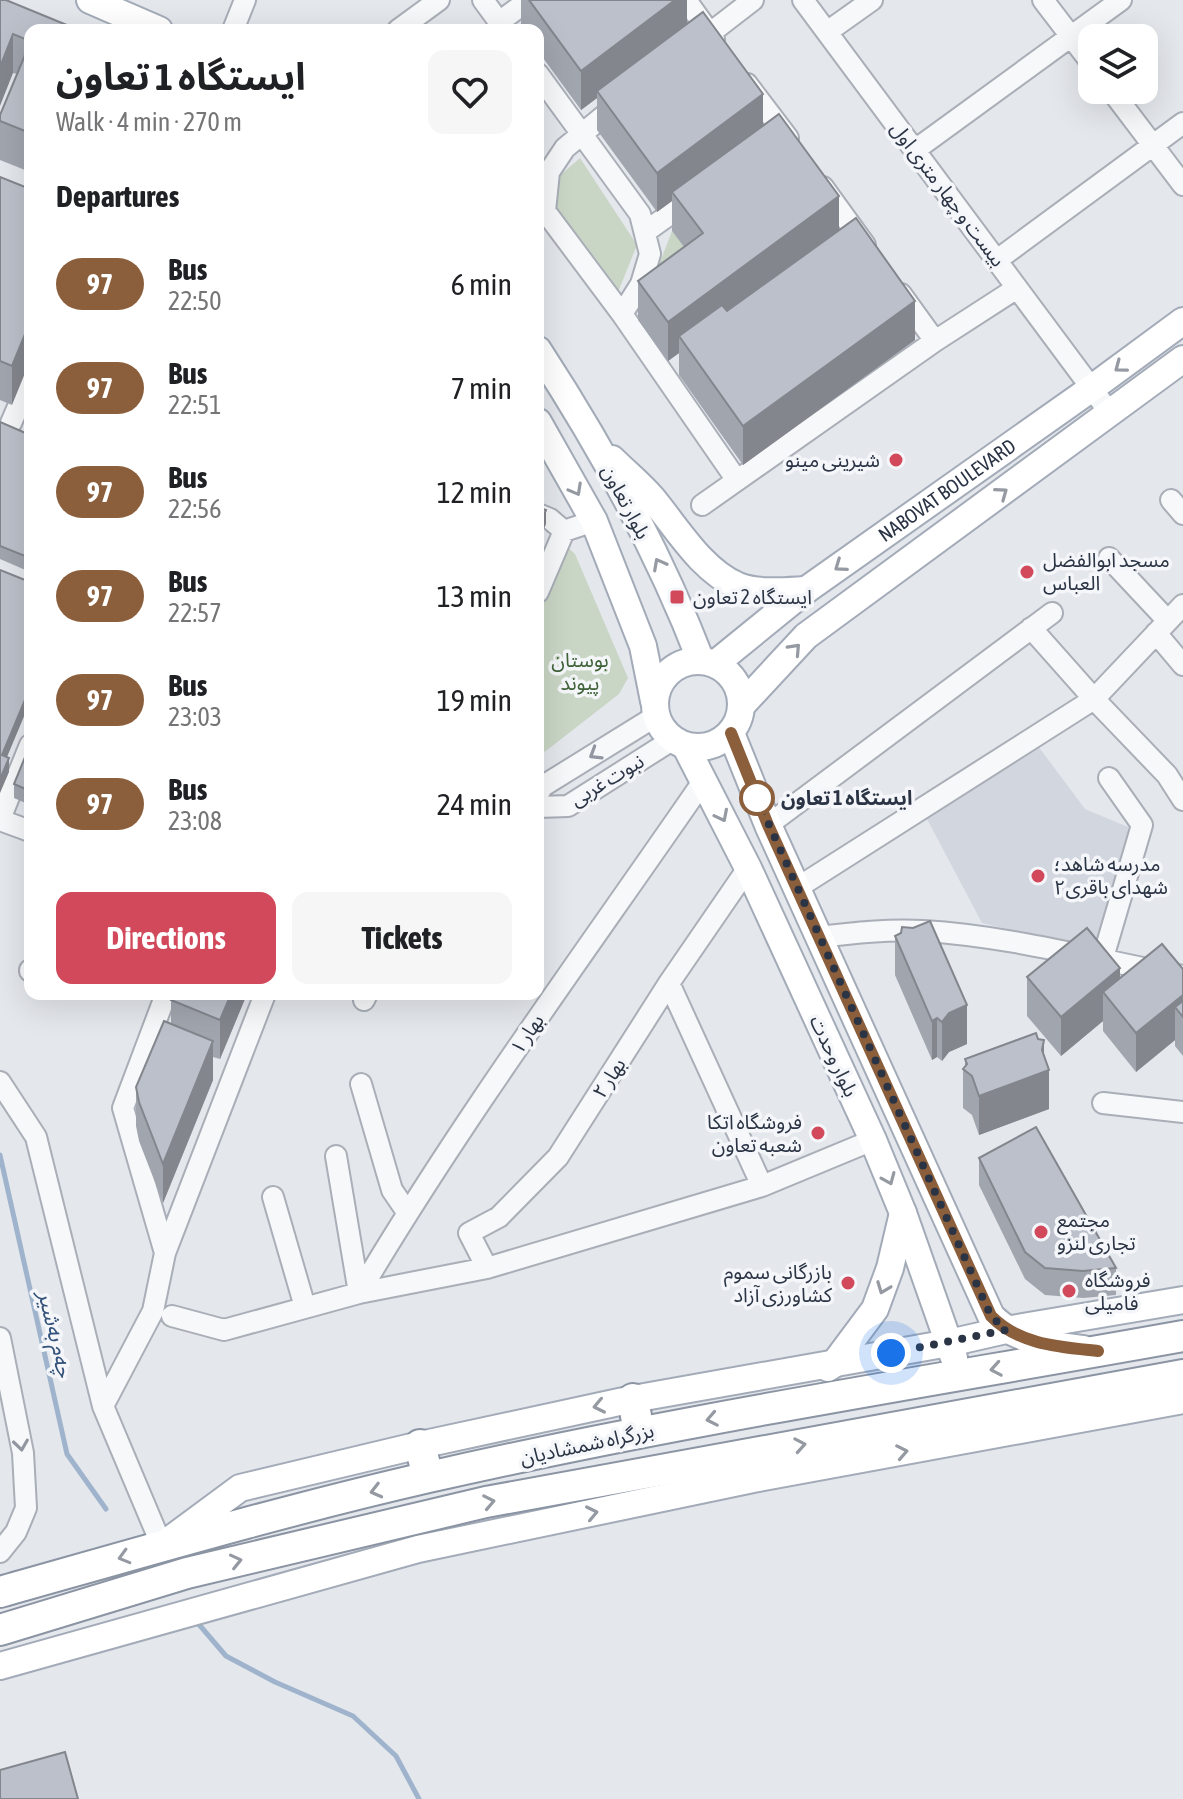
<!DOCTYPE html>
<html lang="en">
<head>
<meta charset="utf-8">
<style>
  body { margin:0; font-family:"Asap Condensed","Noto Sans Arabic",sans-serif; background:#f6f6f6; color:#202124; height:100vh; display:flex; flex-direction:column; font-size:30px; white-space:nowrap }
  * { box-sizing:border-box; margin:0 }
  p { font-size:26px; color:#757577 }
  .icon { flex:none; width:44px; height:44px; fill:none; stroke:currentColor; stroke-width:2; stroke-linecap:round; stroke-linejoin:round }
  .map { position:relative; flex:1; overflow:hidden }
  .side { position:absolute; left:24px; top:24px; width:520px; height:976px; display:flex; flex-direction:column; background:#fff; border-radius:16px; box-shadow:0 8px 32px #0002 }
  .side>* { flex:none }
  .badge { padding:0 16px; border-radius:26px; font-size:28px; line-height:52px }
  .fabs { position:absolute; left:1078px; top:24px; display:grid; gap:16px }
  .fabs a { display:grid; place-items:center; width:80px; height:80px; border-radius:16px; background:#fff; box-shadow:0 8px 32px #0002; font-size:40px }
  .you { position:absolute; width:40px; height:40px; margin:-20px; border:6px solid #fff; border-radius:50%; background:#1a73e8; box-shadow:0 0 0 12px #1a73e833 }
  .map>.badge { position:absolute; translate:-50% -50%; box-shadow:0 0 0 4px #fff }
  h2 { padding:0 32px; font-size:30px; line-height:72px }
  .round { display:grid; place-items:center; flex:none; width:84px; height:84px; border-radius:16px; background:#f6f6f6 }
  .headline { display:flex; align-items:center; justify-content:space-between; height:136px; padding:0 32px }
  h1 { font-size:38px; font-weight:700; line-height:60px }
  .action { display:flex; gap:16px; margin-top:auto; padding:16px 32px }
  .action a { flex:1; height:92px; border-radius:16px; background:#d1495b; color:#fff; font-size:32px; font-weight:700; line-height:92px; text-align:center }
  .action a+a { background:#f6f6f6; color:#202124 }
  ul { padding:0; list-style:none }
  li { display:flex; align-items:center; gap:24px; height:104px; padding:0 32px }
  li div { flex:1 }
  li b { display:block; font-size:30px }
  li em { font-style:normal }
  li .badge { min-width:88px; font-weight:700; text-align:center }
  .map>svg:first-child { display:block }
</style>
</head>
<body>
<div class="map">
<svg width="1183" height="1799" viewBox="0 0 1183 1799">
  <rect width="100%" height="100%" fill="#e4e7ec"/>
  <!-- built -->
  <path fill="#d2d6de" d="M1038 746 1085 809 1133 829 1097 951 982 923 927 819Z"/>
  <!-- green -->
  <path fill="#c9d6c5" d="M580 158 637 245 618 292 556 207V179Z
    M672 231 703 272 638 320Z
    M565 545 575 554 628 678 619 694 538 757V609Z"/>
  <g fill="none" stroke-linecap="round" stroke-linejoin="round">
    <!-- stream -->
    <path stroke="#9fb4cc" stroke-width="5" d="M0 1155 67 1454 106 1509
      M196 1621 226 1656 275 1682 353 1716 396 1756 419 1799"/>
    <defs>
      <path id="minor" d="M483 0 505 30
        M686 0 714 39
        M803 0 1110 413
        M1043 0 1092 64
        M499 22 529 0
        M233 30 245 0
        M398 30 439 0
        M827 32 872 0
        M696 44 753 0
        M538 74 640 214 650 254 641 284 622 314
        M747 84 788 138
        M1111 90 1183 185
        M617 105 565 148 549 172 545 211 622 314 736 479
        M915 150 1121 0
        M823 187 865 245
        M645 232 694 197
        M997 260 1183 123
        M901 294 935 341
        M11 423 30 379
        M1171 500 1183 514
        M702 505 935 341 1017 288
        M538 514 550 519 564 531
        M1109 558 1168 621
        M538 592 564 531 594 521
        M1031 628 1094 699 1167 775 1183 800
        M1156 633 1183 665
        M538 794 543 786 656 716
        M538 807 568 806 672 740
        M0 819 30 745
        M0 820 30 831
        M768 825 1052 613
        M797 888 1094 699 1183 605
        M819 937C853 933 889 929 923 931 1011 936 1097 960 1183 976
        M1102 961 1142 825 1109 778
        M30 971V970
        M669 983 762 1186
        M364 1000 367 994
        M0 1082 36 1137 103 1406 162 1546
        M361 1084 392 1190 407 1212
        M1103 1103 1183 1112
        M336 1156 359 1293
        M273 1197 305 1307
        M165 1253 123 1108 166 994
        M487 1268 469 1233 499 1217 558 1157 669 983 748 868
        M359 1293C464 1116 587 950 704 780
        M172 1316 224 1330 359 1293 487 1268 762 1186 873 1140
        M0 1338 23 1453 26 1508 16 1532 0 1552
        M103 1406 153 1311 165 1253 265 994"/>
      <g id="major">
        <path d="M90 0 159 30"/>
        <path d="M538 350C602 448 659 552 701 661"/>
        <path d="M538 422 594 521 643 646 654 701"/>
        <path d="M612 459C625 472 640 484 652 498 677 528 701 570 738 586 758 594 785 591 806 590"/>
        <circle cx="698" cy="704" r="43"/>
        <path id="s1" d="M715 664 806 590 1092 388 1183 321"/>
        <path d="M741 706 806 636 1183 359"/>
        <path d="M731 733 768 825 991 1316C1015 1341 1050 1345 1083 1349"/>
        <path d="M686 747 748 868 873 1140 903 1213 954 1358"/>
        <path d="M828 1368 834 1364 875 1309 890 1268 903 1213"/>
        <path d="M167 1542 240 1488 420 1445 633 1399 949 1343 1006 1330 1183 1300"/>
        <path d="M0 1666 418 1549 753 1479 1183 1400"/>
      </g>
      <path id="highway" d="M633 1399 639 1433
        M420 1445 428 1477
        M0 1592C142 1552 285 1510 429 1477 678 1420 932 1381 1183 1336
        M0 1630 187 1573 486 1502 1183 1375"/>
    </defs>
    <!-- minor casing -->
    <use href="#minor" stroke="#a9aeb7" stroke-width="24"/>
    <!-- major casing -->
    <use href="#major" stroke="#a3abb8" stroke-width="30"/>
    <!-- highway casing -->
    <use href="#highway" stroke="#8b94a3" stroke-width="34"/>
    <!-- minor -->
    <use href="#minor" stroke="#f7f8fa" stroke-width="20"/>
    <!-- major -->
    <use href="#major" stroke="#fff" stroke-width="26"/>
    <!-- highway -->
    <use href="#highway" stroke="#fff" stroke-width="30"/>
  </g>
  <!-- wall -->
  <path fill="#a1a5ae" d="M0 0 30 30V172L0 160V115L17 74 13 73Z
    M521 0H687V24L763 125 839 230 915 340 743 465 679 375V353L668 361 638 320V281L684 247 672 231V201L657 212 597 130V98L581 110 538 51V30H522L521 28Z
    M0 177 30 189 12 405 0 400Z
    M0 422 30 435V572L0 559Z
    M30 745V805L14 798V784Z
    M895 936 967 1044 949 1052 942 1061 937 1057 932 1060 895 975Z
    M1183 969V1056L1175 1046V1040L1136 1072 1103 1031V1021L1061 1056 1027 1016V977L1120 978Z
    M247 994 220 1059 213 1057V1080L163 1203 139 1141 136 1126V1087L171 1024V1000Z
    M1044 1056 1049 1109 979 1135 972 1115 963 1108V1069L965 1067V1059Z
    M979 1158 1116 1268V1295L1083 1298 1045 1295 1025 1279 979 1185Z"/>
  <!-- shaded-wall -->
  <path fill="#83868d" d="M675 0H687V30L597 91V98L581 110V71Z
    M13 34V73L0 106V67Z
    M763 94V133L672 192V201L657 212V173Z
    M839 196V235L687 347 679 336V353L668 361V322Z
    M915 301V340L743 465V426Z
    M30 322V361L12 405V366Z
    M546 510V524L538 543V530Z
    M30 688V702L2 769V755Z
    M9 758V772L0 793V779Z
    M1120 968V1007L1103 992V1021L1061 1056V1017Z
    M231 994H247L220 1059V1020Z
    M1183 995V1017L1175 1007V1040L1136 1072V1033Z
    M967 1005V1044L949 1052 942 1061V1022L949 1013Z
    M937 1018V1057L932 1060V1021Z
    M1044 1040V1072L1049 1070V1109L979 1135V1096L1042 1050Z
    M213 1041V1080L163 1203V1164Z"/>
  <!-- building -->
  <path fill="#bbc0ca" stroke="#83868d" stroke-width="2" d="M0 0H6L79 30H30V41L13 34 0 67Z
    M529 0H675L581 71Z
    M703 12 763 94 657 173 597 91Z
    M30 43V133L0 121V115Z
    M779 114 839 196 668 322 638 281 703 233 672 192Z
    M0 177 30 189V322L12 366 0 361Z
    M856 218 915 301 743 426 679 336 722 305 727 311Z
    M0 422 30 435V558L0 546Z
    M538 507 546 510 538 530Z
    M0 570 30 582V688L2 755 9 758 0 779Z
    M30 745V791L14 784Z
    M930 921 967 1005 949 1013 942 1022 937 1018 932 1021 895 936 901 933 902 927 913 928Z
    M1087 928 1120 968 1061 1017 1027 977Z
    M1162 944 1183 969V995L1136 1033 1103 992Z
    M174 994H231L220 1020 171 1000Z
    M1183 1001V1017L1175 1007Z
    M164 1021 213 1041 163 1164 139 1102 136 1087Z
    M1036 1033 1038 1039 1044 1040 1042 1050 1049 1070 979 1096 972 1076 963 1069 967 1064 965 1059Z
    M1036 1127 1116 1268 1083 1271 1045 1268 1025 1252 979 1158Z
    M65 1752 78 1799H0V1770Z"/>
  <!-- one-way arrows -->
  <defs><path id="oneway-chevron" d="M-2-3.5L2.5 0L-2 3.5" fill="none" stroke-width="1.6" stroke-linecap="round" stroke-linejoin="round" transform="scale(2)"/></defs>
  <g stroke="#959aa2">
    <use href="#oneway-chevron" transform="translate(1120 367) rotate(143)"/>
    <use href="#oneway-chevron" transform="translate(576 490) rotate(61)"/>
    <use href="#oneway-chevron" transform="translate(1002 493) rotate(-36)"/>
    <use href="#oneway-chevron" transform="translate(659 564) rotate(-118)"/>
    <use href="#oneway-chevron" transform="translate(840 566) rotate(145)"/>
    <use href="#oneway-chevron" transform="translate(795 649) rotate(-47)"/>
    <use href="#oneway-chevron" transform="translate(722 816) rotate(63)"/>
    <use href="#oneway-chevron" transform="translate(889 1179) rotate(67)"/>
    <use href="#oneway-chevron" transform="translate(883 1288) rotate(111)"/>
    <use href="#oneway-chevron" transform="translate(996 1369) rotate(170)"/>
    <use href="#oneway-chevron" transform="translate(599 1406) rotate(168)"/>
    <use href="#oneway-chevron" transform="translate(712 1419) rotate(169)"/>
    <use href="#oneway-chevron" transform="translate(800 1445) rotate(-10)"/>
    <use href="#oneway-chevron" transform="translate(902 1452) rotate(-11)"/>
    <use href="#oneway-chevron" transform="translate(376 1491) rotate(166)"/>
    <use href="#oneway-chevron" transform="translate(489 1502) rotate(-11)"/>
    <use href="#oneway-chevron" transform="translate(592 1513) rotate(-12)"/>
    <use href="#oneway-chevron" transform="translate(124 1557) rotate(164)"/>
    <use href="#oneway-chevron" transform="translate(236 1561) rotate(-13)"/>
  </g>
  <g stroke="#9196a0">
    <use href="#oneway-chevron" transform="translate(595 754) rotate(148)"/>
    <use href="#oneway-chevron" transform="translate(21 1445) rotate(82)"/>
  </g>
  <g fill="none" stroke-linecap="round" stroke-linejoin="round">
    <defs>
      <path id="line" d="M731 733 768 825 991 1316C1019 1345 1061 1347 1098 1351"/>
    </defs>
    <!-- line casing -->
    <use href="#line" stroke="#fff" stroke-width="18"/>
    <!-- line -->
    <use href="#line" stroke="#8b5e3c" stroke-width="12"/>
    <!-- walk -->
    <path stroke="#2b3445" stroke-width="8" stroke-dasharray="0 14.4" d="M757 798 991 1316 1006 1330 891 1353"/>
  </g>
  <!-- markers -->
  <g fill="#d1495b" stroke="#f4f6f9" stroke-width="3">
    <circle cx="896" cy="460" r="8"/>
    <circle cx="1027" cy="572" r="8"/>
    <rect x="669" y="589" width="16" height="16" rx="4"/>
    <circle cx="1038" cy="876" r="8"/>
    <circle cx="818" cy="1133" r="8"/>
    <circle cx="1041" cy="1232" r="8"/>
    <circle cx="848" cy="1283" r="8"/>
    <circle cx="1069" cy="1291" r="8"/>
  </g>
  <circle fill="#fff" stroke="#8b5e3c" stroke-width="4" cx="757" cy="798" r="16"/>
  <g text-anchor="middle" stroke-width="7" stroke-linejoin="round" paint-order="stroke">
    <!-- street labels -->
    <g font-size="20" fill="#2b3445" stroke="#f4f6f9">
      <text transform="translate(948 194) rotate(53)" y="7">بیست و چهار متری اول</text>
      <text dy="7" stroke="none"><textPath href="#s1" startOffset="290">NABOVAT BOULEVARD</textPath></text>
      <text transform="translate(626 502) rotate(62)" y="7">بلوار تعاون</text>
      <text transform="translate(607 780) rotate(-31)" y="7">نبوت غربی</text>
      <text transform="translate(527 1034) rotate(-56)" y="7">بهار ۱</text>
      <text transform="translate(834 1056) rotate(65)" y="7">بلوار وحدت</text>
      <text transform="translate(609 1078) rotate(-57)" y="7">بهار ۲</text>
      <text transform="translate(587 1444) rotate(-12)" y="7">بزرگراه شمشادیان</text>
    </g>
    <!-- poi labels -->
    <g font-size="20" fill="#2b3445" stroke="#f4f6f9" text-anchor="start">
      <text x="880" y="467" text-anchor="end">شیرینی مینو</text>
      <text x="1043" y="567">مسجد ابوالفضل<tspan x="1043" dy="23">العباس</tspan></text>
      <text x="693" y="604">ایستگاه 2 تعاون</text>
      <text x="1054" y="871">مدرسه شاهد؛<tspan x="1054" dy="23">شهدای باقری۲</tspan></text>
      <text x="802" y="1129" text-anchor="end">فروشگاه اتکا<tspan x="802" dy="23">شعبه تعاون</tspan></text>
      <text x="1057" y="1227">مجتمع<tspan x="1057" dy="23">تجاری لنزو</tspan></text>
      <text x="832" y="1279" text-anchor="end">بازرگانی سموم<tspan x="832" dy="23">کشاورزی آزاد</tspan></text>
      <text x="1085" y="1287">فروشگاه<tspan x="1085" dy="23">فامیلی</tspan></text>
    </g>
    <!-- park labels -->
    <g font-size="20" fill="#3f6138" stroke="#f4f6f9">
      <text x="580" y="667">بوستان<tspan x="580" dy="23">پیوند</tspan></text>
    </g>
    <!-- stop labels -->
    <g font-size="20" font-weight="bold" fill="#2b3445" stroke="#f4f6f9" text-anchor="start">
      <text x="781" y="805">ایستگاه 1 تعاون</text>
    </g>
    <!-- water labels -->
    <g font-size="22" font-style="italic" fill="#34527a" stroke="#f4f6f9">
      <text transform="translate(56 1334) rotate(77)" y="8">چەم بەشیر</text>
    </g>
  </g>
</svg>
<div class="fabs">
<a><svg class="icon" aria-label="layers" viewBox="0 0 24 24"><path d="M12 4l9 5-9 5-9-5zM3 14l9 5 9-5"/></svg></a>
</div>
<div class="you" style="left:891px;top:1353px"></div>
<section class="side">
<div class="headline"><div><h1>ایستگاه 1 تعاون</h1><p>Walk · 4 min · 270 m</p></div><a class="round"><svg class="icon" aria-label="heart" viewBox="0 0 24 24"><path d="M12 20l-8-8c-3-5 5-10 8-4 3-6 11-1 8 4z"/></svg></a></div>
<h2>Departures</h2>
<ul>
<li><span class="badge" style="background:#8b5e3c;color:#fff">97</span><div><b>Bus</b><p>22:50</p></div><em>6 min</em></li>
<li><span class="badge" style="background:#8b5e3c;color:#fff">97</span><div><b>Bus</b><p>22:51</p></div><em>7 min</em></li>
<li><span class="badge" style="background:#8b5e3c;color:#fff">97</span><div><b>Bus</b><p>22:56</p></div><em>12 min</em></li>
<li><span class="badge" style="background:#8b5e3c;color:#fff">97</span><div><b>Bus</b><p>22:57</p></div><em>13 min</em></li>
<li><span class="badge" style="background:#8b5e3c;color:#fff">97</span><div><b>Bus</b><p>23:03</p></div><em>19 min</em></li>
<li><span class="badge" style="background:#8b5e3c;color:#fff">97</span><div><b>Bus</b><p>23:08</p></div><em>24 min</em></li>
</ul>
<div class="action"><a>Directions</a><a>Tickets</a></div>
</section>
</div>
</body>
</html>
